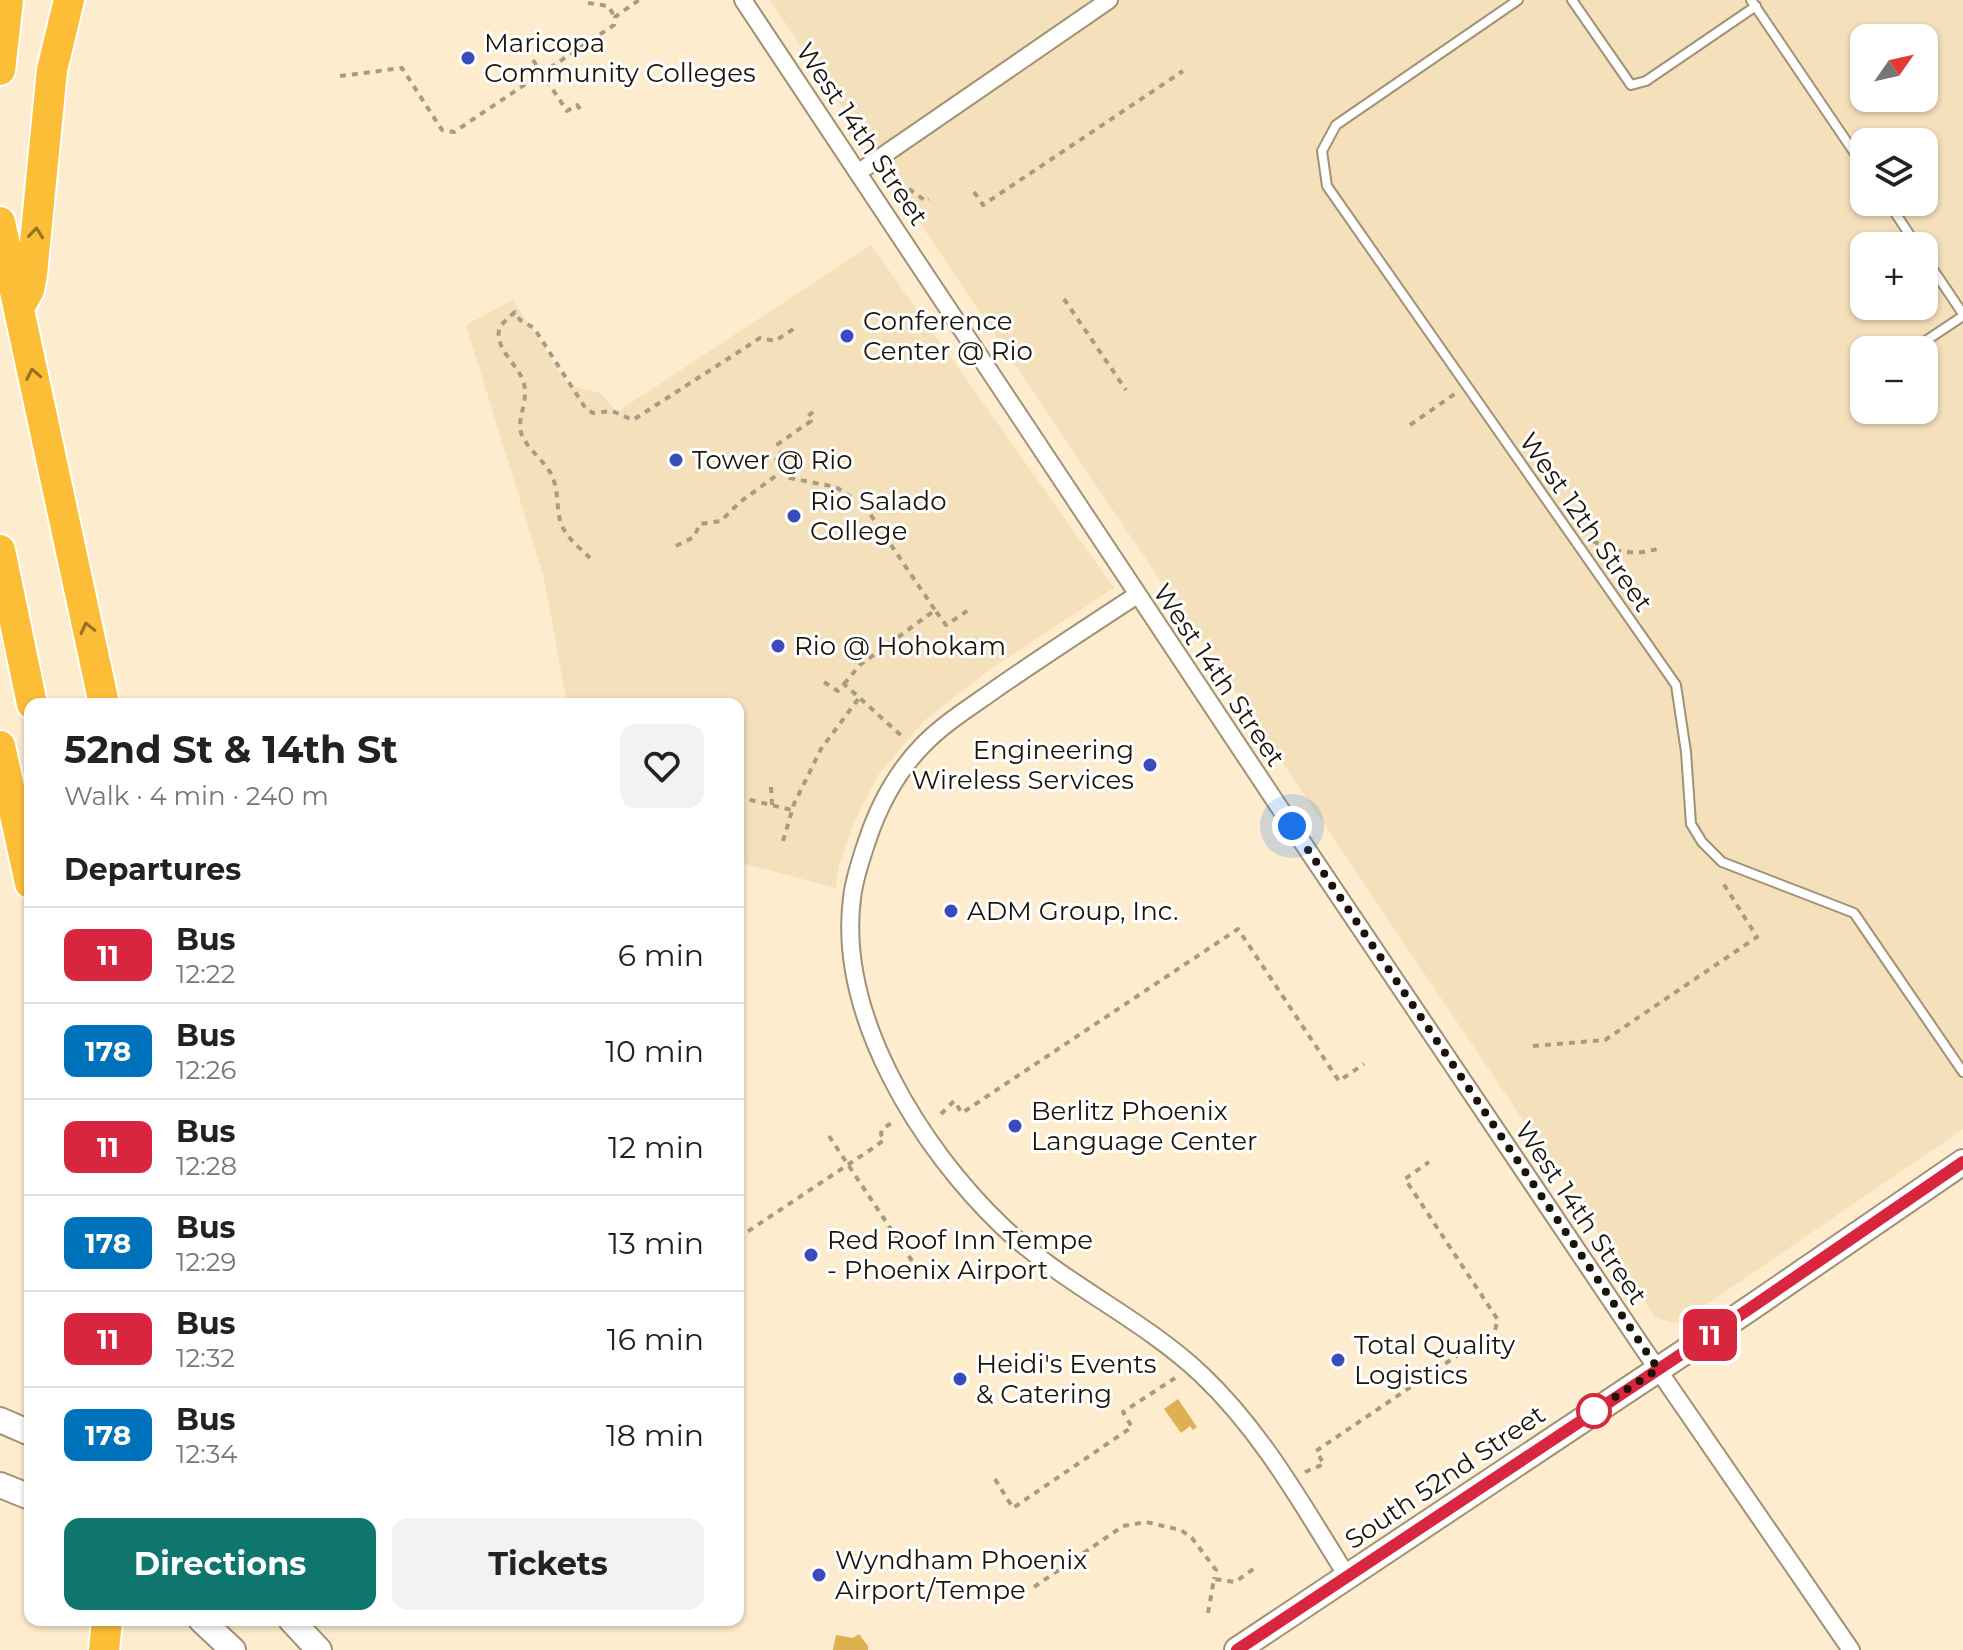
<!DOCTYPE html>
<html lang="en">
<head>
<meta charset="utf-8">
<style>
  body { margin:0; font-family:Montserrat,sans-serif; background:#f2f2f2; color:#222; height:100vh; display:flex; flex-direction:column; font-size:30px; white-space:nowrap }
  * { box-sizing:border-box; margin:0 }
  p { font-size:26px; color:#767676 }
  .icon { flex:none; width:44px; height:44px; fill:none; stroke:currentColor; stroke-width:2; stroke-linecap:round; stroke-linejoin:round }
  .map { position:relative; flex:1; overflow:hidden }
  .details { position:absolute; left:24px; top:698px; width:720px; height:928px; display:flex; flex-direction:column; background:#fff; border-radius:16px; box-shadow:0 2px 6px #0004 }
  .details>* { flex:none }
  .badge { padding:0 16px; border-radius:12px; font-size:28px; line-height:52px }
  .needle { width:52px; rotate:56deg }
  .controls { position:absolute; left:1850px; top:24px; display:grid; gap:16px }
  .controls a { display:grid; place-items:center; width:88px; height:88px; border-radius:16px; background:#fff; box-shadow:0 2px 6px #0004; font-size:40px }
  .you { position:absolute; width:40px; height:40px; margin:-20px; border:6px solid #fff; border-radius:50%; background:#1a73e8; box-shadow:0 0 0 12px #1a73e833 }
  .map>.badge { position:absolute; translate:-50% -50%; box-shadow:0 0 0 4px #fff }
  h2 { padding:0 40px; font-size:30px; line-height:72px }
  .round { display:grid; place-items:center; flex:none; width:84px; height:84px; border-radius:16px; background:#f2f2f2 }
  .summary { display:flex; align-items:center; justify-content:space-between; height:136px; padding:0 40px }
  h1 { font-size:38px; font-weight:700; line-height:60px }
  .cta { display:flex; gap:16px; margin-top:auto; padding:16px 40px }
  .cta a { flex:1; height:92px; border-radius:16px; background:#0f766e; color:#fff; font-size:32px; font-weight:700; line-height:92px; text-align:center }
  .cta a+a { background:#f2f2f2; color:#222 }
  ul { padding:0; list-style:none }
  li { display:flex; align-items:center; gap:24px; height:96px; padding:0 40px; border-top:2px solid #e0e0e0 }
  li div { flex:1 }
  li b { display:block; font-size:30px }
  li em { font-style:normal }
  li .badge { min-width:88px; font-weight:700; text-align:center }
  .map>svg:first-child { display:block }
</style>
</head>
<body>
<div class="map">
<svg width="1963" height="1650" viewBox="0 0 1963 1650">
  <rect width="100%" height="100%" fill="#fdeccd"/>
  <!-- built -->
  <path fill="#f4e0ba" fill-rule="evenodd" d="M770 0H1963V1129L1678 1324 1656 1318ZM1864 38H1924V98H1864ZM1864 142H1924V202H1864ZM1864 246H1924V306H1864ZM1864 350H1924V410H1864Z
    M871 245 1114 588 992 668 925 720 879 774 855 820 838 868 836 888 738 862V704H567L544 578 466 325 513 300 568 385 600 393 617 412Z"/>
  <!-- water -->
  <path fill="#dfb052" d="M1178 1399 1197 1427 1193 1430 1190 1426 1181 1433 1164 1409Z
    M859 1634 868 1646V1650H833L836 1635 853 1638Z"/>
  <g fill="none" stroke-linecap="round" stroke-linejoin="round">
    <defs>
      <path id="lane" d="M1518 0 1336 125 1322 151 1327 186 1676 685 1686 752 1691 824 1702 842 1722 862 1854 913 1963 1072
        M1572 0 1631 85 1646 81 1756 6
        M1751 0 1864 167
        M1888 202 1917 246
        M1924 256 1963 314
        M1912 350 1963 316"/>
      <path id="street" d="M743 0 1309 852 1641 1345 1851 1650
        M859 172 1109 0
        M1137 595C1091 625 1045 655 1000 686 974 705 945 722 922 746 896 773 879 805 867 841 861 859 854 879 852 898 837 1016 921 1149 1003 1227 1063 1284 1142 1318 1202 1375 1263 1433 1303 1506 1347 1576"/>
      <path id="secondary" d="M0 1420 30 1433
        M0 1485 30 1497
        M201 1620 233 1650
        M291 1620 319 1650
        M1237 1650 1746 1311 1963 1162"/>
      <path id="highway" d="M0 70 8 0
        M0 222 104 704
        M20 306 29 290 32 274 52 70 69 0
        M0 550 32 704
        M0 746 30 883
        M104 1650 107 1620"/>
    </defs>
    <!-- lane casing -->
    <use href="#lane" stroke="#a19175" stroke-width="12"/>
    <!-- street casing -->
    <use href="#street" stroke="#a19175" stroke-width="20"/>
    <!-- secondary casing -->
    <use href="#secondary" stroke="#a19175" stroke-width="28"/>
    <!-- highway casing -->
    <use href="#highway" stroke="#fff" stroke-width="34"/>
    <!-- path -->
    <path stroke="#a89b83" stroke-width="4" stroke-dasharray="6 6" stroke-linecap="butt" d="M588 3 608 6 615 17
      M533 60 567 111 577 105 580 109
      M340 76 402 68 442 130 454 132 614 25 615 17 639 0
      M899 182 926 201 929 199
      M974 192 983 205 1183 71
      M1064 299 1126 390
      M813 412 808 416 811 421 778 444 783 451 775 457 790 478 836 487 851 497
      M1410 425 1456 393
      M864 505 935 610
      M1593 541C1616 553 1636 556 1660 548
      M676 546 694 537 700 524 721 521 740 502 784 470
      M590 558C579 547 564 536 560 520 556 503 559 488 550 472 542 458 521 444 520 427 520 412 528 399 524 384 520 366 495 350 499 330 501 323 510 317 515 312L520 320 534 328 586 409 593 413 612 411 633 420 760 338 775 341 795 328
      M824 682 838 691 844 684 904 738
      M844 684 860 665 935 610 946 625 970 609
      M771 787 772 805
      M738 797 792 810
      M783 841 794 804 821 749 859 698
      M1533 1046 1605 1040 1757 937 1723 883
      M941 1114 954 1101 962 1113 1238 929 1339 1081 1364 1064
      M829 1136 918 1270
      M738 1238 873 1148 884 1140 881 1134 882 1129 893 1122
      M1305 1472 1324 1464 1316 1451 1495 1330 1498 1320 1405 1179 1429 1162
      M995 1479 1013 1508 1132 1427 1123 1412 1175 1378
      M1034 1587 1123 1526 1146 1522 1181 1530 1192 1538 1216 1570 1214 1579
      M1208 1613 1214 1579 1235 1582 1255 1568"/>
    <!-- lane -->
    <use href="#lane" stroke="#fff" stroke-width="8"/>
    <!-- street -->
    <use href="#street" stroke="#fff" stroke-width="16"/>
    <!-- secondary -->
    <use href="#secondary" stroke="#fff" stroke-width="24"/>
    <!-- highway -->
    <use href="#highway" stroke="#fbbe36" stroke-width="30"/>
  </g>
  <!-- one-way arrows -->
  <defs><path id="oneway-chevron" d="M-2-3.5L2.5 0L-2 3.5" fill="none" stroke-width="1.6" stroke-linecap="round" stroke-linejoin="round" transform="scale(2)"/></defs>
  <g stroke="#967222">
    <use href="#oneway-chevron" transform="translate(36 233) rotate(-84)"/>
    <use href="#oneway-chevron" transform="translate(33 374) rotate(-101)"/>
    <use href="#oneway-chevron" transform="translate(87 628) rotate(-103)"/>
  </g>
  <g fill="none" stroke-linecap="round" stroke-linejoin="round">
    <defs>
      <path id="line" d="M1237 1650 1746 1311 1963 1162"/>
    </defs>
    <!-- line casing -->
    <use href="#line" stroke="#fff" stroke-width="18"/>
    <!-- line -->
    <use href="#line" stroke="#d7263d" stroke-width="12"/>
    <!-- walk -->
    <path stroke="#1a1409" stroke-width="8" stroke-dasharray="0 14.4" d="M1292 826 1658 1369 1594 1411"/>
  </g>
  <!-- markers -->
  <g fill="#3a4bbe" stroke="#fff" stroke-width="3">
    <circle cx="468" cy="58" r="8"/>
    <circle cx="847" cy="336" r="8"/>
    <circle cx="676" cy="460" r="8"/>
    <circle cx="794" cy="516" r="8"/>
    <circle cx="778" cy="646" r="8"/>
    <circle cx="1150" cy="765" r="8"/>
    <circle cx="951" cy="911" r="8"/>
    <circle cx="1015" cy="1126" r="8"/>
    <circle cx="811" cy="1255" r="8"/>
    <circle cx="1338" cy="1360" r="8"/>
    <circle cx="960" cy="1379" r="8"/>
    <circle cx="819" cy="1575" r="8"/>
  </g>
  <circle fill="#fff" stroke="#d7263d" stroke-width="4" cx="1594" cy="1411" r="16"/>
  <g text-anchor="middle" stroke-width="6" stroke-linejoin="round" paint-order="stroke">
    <!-- poi labels -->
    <g font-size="26" fill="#1a1409" stroke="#fff" text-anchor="start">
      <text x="484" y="52">Maricopa<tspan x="484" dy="30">Community Colleges</tspan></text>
      <text x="863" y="330">Conference<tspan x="863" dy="30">Center @ Rio</tspan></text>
      <text x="692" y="469">Tower @ Rio</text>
      <text x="810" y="510">Rio Salado<tspan x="810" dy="30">College</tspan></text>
      <text x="794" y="655">Rio @ Hohokam</text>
      <text x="1134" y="759" text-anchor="end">Engineering<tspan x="1134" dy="30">Wireless Services</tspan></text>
      <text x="967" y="920">ADM Group, Inc.</text>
      <text x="1031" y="1120">Berlitz Phoenix<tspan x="1031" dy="30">Language Center</tspan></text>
      <text x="827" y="1249">Red Roof Inn Tempe<tspan x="827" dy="30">- Phoenix Airport</tspan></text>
      <text x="1354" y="1354">Total Quality<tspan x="1354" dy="30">Logistics</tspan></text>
      <text x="976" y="1373">Heidi's Events<tspan x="976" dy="30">&amp; Catering</tspan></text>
      <text x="835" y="1569">Wyndham Phoenix<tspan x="835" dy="30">Airport/Tempe</tspan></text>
    </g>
    <!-- street labels -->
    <g font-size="26" fill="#1a1409" stroke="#fff">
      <text transform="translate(862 134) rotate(56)" y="9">West 14th Street</text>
      <text transform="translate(1586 522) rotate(55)" y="9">West 12th Street</text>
      <text transform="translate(1219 675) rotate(56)" y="9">West 14th Street</text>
      <text transform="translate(1581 1213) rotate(56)" y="9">West 14th Street</text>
      <text transform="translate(1445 1477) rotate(-34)" y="9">South 52nd Street</text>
    </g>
  </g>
</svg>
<div class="controls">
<a><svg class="needle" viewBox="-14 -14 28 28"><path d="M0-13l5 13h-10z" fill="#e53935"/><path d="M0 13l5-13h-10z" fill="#767676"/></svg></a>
<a><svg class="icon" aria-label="layers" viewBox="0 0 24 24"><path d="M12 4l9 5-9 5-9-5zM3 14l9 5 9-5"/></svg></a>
<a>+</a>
<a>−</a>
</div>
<div class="you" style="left:1292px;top:826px"></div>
<b class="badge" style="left:1710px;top:1335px;background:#d7263d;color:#fff">11</b>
<section class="details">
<div class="summary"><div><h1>52nd St &amp; 14th St</h1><p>Walk · 4 min · 240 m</p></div><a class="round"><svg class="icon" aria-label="heart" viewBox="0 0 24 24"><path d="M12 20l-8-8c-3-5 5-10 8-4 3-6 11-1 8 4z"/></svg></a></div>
<h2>Departures</h2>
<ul>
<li><span class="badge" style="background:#d7263d;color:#fff">11</span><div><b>Bus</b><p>12:22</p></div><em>6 min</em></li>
<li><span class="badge" style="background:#0072bc;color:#fff">178</span><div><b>Bus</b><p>12:26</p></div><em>10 min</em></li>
<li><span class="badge" style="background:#d7263d;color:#fff">11</span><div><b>Bus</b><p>12:28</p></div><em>12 min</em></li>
<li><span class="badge" style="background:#0072bc;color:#fff">178</span><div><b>Bus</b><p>12:29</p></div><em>13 min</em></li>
<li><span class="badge" style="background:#d7263d;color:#fff">11</span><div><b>Bus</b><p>12:32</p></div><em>16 min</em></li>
<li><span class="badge" style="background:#0072bc;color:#fff">178</span><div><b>Bus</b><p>12:34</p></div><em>18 min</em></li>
</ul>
<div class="cta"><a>Directions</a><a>Tickets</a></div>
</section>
</div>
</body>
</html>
